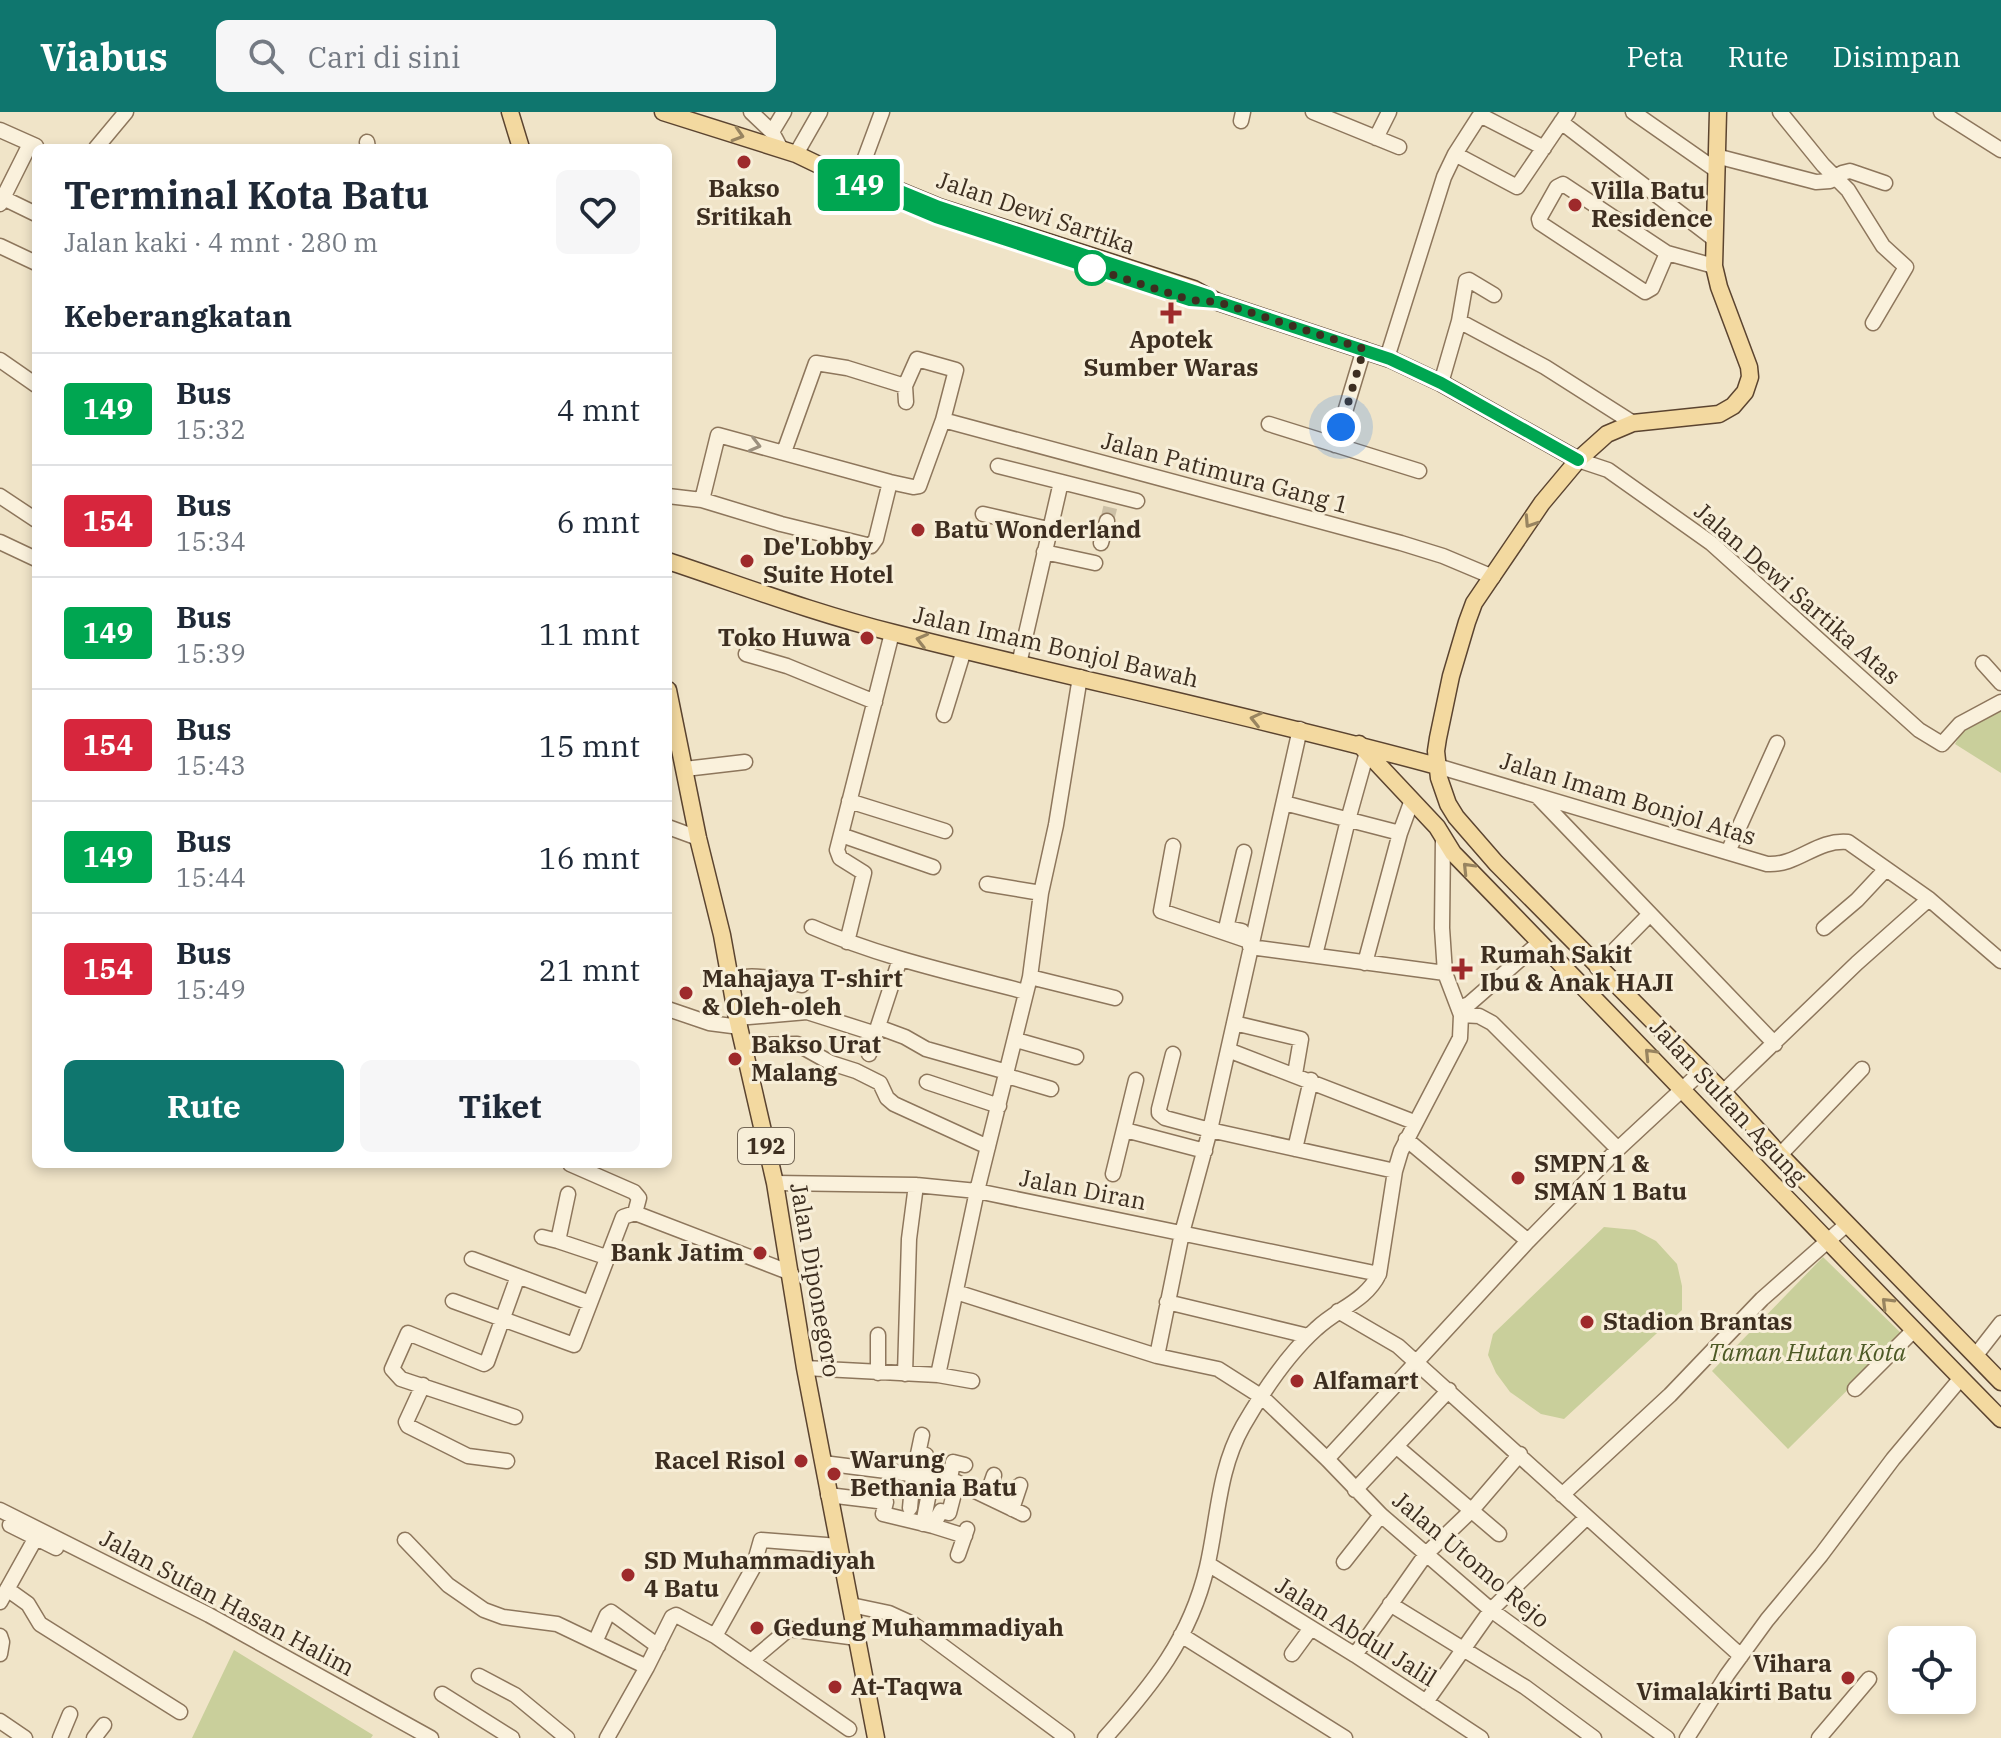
<!DOCTYPE html>
<html lang="id">
<head>
<meta charset="utf-8">
<style>
  body { margin:0; font-family:"IBM Plex Serif",serif; background:#f6f6f7; color:#1f2937; height:100vh; display:flex; flex-direction:column; font-size:30px; white-space:nowrap }
  * { box-sizing:border-box; margin:0 }
  p { font-size:26px; color:#747a83 }
  .icon { flex:none; width:44px; height:44px; fill:none; stroke:currentColor; stroke-width:2; stroke-linecap:round; stroke-linejoin:round }
  .map { position:relative; flex:1; overflow:hidden }
  .panel { position:absolute; left:32px; top:32px; width:640px; height:1024px; display:flex; flex-direction:column; background:#fff; border-radius:12px; box-shadow:0 4px 12px #0003 }
  .panel>* { flex:none }
  .badge { padding:0 16px; border-radius:6px; font-size:28px; line-height:52px }
  .buttons { position:absolute; left:1888px; top:1514px; display:grid; gap:16px }
  .buttons a { display:grid; place-items:center; width:88px; height:88px; border-radius:12px; background:#fff; box-shadow:0 4px 12px #0003; font-size:40px }
  .you { position:absolute; width:40px; height:40px; margin:-20px; border:6px solid #fff; border-radius:50%; background:#1a73e8; box-shadow:0 0 0 12px #1a73e833 }
  .map>.badge { position:absolute; translate:-50% -50%; box-shadow:0 0 0 4px #fff }
  h2 { padding:0 32px; font-size:30px; line-height:72px }
  .round { display:grid; place-items:center; flex:none; width:84px; height:84px; border-radius:12px; background:#f6f6f7 }
  .overview { display:flex; align-items:center; justify-content:space-between; height:136px; padding:0 32px }
  h1 { font-size:38px; font-weight:700; line-height:60px }
  .button { display:flex; gap:16px; margin-top:auto; padding:16px 32px }
  .button a { flex:1; height:92px; border-radius:12px; background:#0f766e; color:#fff; font-size:32px; font-weight:700; line-height:92px; text-align:center }
  .button a+a { background:#f6f6f7; color:#1f2937 }
  ul { padding:0; list-style:none }
  li { display:flex; align-items:center; gap:24px; height:112px; padding:0 32px; border-top:2px solid #e0e1e3 }
  li div { flex:1 }
  li b { display:block; font-size:30px }
  li em { font-style:normal }
  li .badge { min-width:88px; font-weight:700; text-align:center }
  header { display:flex; align-items:center; gap:48px; box-sizing:border-box; height:112px; padding:0 40px; background:#0f766e; color:#fff }
  header strong { font-size:38px }
  nav { display:flex; gap:44px; margin-inline-start:auto; font-size:28px }
  .search { width:560px; height:72px; background:#f6f6f7; display:flex; align-items:center; gap:20px; box-sizing:border-box; padding:0 28px; border-radius:12px; color:#747a83; font-size:30px }
  .map>svg:first-child { display:block }
</style>
</head>
<body>
<header>
<strong>Viabus</strong>
<div class="search"><svg class="icon" aria-label="search" viewBox="0 0 24 24"><circle cx="10" cy="10" r="6"/><path d="M15 15l6 6"/></svg>Cari di sini</div>
<nav><a>Peta</a><a>Rute</a><a>Disimpan</a></nav>
</header>
<div class="map">
<svg width="2001" height="1626" viewBox="0 0 2001 1626">
  <rect width="100%" height="100%" fill="#f0e4c8"/>
  <!-- green -->
  <path fill="#c9cf9b" d="M2001 598V661L1955 632 1965 615Z
    M1604 1115 1635 1118 1656 1129 1677 1152 1682 1174V1198L1564 1307 1541 1302 1510 1280 1496 1261 1488 1243 1493 1222Z
    M1823 1145 1903 1223 1788 1337 1712 1259Z
    M234 1538 373 1623 371 1626H192Z"/>
  <g fill="none" stroke-linecap="round" stroke-linejoin="round">
    <!-- minor-tunnel -->
    <path stroke="#ccc0a6" stroke-width="14" stroke-dasharray="14 7" stroke-linecap="butt" d="M1107 409 1111 392"/>
    <defs>
      <path id="minor" d="M751 0 772 20 781 37
        M1313 0 1399 35
        M1633 0 1716 58
        M1780 0 1823 53 1848 78 1883 134 1906 155 1873 211
        M1941 0 2001 38
        M1480 3 1544 36
        M1241 9 1243 0
        M1561 10 1714 127
        M0 18 36 34
        M772 20 784 0
        M1376 26 1389 0
        M367 30 368 36
        M96 36 126 0
        M796 42 820 0
        M1455 42 1517 75 1568 0
        M1716 44 1816 70 1830 69 1842 61 1850 59 1885 71
        M859 62 882 0
        M0 85 3 86 30 32
        M0 92 3 86 36 102
        M0 134 36 151
        M1667 141 1652 176 1645 180 1540 111 1539 107 1557 75 1563 72 1667 141 1714 154
        M1459 209 1466 169 1469 168 1494 183
        M1387 246 1444 65 1455 42 1482 0
        M0 248 36 273
        M1441 271 1459 209 1545 255 1633 311
        M943 308 1401 431 1443 444 1493 465
        M1269 312 1419 359
        M1335 333 1364 237
        M784 340 816 251 847 256 905 274 906 290
        M1578 348 1608 358 1711 431 1919 618 1942 632 1960 612 2001 590
        M998 354 1137 389
        M0 384 36 408
        M668 384 702 388 781 412 871 434 876 427 890 370
        M702 388 718 323 890 370 913 375 919 374 943 308 956 258 917 247 905 274
        M983 402 1048 417
        M0 430 36 447
        M1101 431 1107 409
        M1044 440 1095 451
        M746 542 787 554 875 590
        M1983 551 2001 571
        M1019 552 1061 370
        M944 603 964 538
        M1437 654 1767 752C1798 754 1816 727 1848 730L1929 787 2001 849
        M685 657 745 650
        M1537 684 1775 932
        M849 689 945 719
        M1284 691 1400 721 1365 851
        M668 715 698 726
        M1400 721 1412 688
        M841 723 933 755
        M1173 734 1161 799 1252 830
        M1728 740 1777 631
        M987 772 1041 781
        M812 815C880 845 953 861 1026 880
        M1824 816 1857 788 1886 757
        M1242 819 1228 816 1227 812 1244 740
        M847 830 864 761 840 746 837 738 892 521
        M1250 835 1445 861
        M1315 843 1348 708 1367 640
        M1597 856 1650 802
        M1030 865 1115 886
        M730 867C755 861 778 867 802 873
        M1459 896 1469 892 1540 830
        M668 897 709 911 740 915
        M1461 903 1479 904 1492 911 1618 1037
        M737 906 807 900 870 920
        M1234 911 1301 927 1295 962
        M878 915 905 925 926 937 1007 960
        M1016 928 1076 945
        M744 933 797 932 831 951 856 959 880 971 887 986 894 992 988 1035
        M1228 938 1414 1010
        M869 942 900 847
        M1173 942 1159 997V1001L1165 1006 1210 1018 1395 1059
        M1007 964 1051 977
        M927 970 999 994
        M1723 980 1857 851 1929 787
        M1125 1018 1205 1039
        M1406 1027 1528 1129
        M1295 1037 1311 968
        M1780 1043 1862 957
        M570 1052 634 1080 639 1086 635 1101
        M1113 1062 1136 968
        M775 1071 916 1073 977 1079 1379 1162
        M568 1082 558 1129 606 1145
        M542 1125 558 1129
        M472 1147 590 1191
        M956 1180 1157 1244 1218 1257 1262 1285 1327 1347 1381 1403 1491 1498 1667 1626
        M453 1189 574 1233 623 1105 635 1101 791 1161
        M1167 1190 1308 1224
        M1338 1199 1398 1234 1741 1544
        M878 1223V1261
        M1976 1243 2001 1211
        M1157 1244 1182 1121 1210 1018 1300 617
        M805 1256 938 1263 977 1079 1030 865 1041 781 1056 713 1080 565
        M905 1262 909 1127 916 1073
        M938 1263 972 1269
        M423 1273 406 1310 408 1314 468 1344 507 1349
        M1855 1277 1914 1218
        M515 1305 401 1267 392 1257 408 1221 484 1252 487 1250 518 1164
        M1397 1335 1499 1422
        M1327 1347 1528 1129 1618 1037 1702 959
        M823 1351 950 1367 1023 1402
        M922 1364 926 1343 918 1342 922 1323
        M950 1367 953 1350 965 1353
        M1355 1378 1449 1278
        M828 1383 886 1390 883 1402 933 1414 941 1399 949 1401 957 1370
        M987 1383 994 1363
        M1562 1383 1670 1283 1762 1187 1847 1112
        M910 1396 913 1363
        M1012 1397 1020 1373
        M0 1398 209 1503 431 1626
        M923 1412 932 1365
        M10 1413 56 1436
        M933 1414 965 1424
        M405 1428 448 1473 484 1498 503 1505 557 1512 647 1555
        M958 1443 967 1417
        M1344 1450 1381 1403
        M1208 1452 1355 1543 1481 1626
        M7 1477 28 1492 40 1512 180 1600
        M0 1490 39 1420
        M1390 1492 1525 1575 1594 1626
        M851 1493 889 1501 913 1512 1067 1626
        M1181 1523 1345 1626
        M0 1524 2 1530 0 1542
        M715 1524 753 1456 761 1428 839 1434
        M596 1528 607 1503 611 1500 658 1534
        M1292 1542 1311 1516
        M1355 1543 1426 1442 1472 1398 1520 1342
        M751 1549 789 1517 857 1526
        M479 1564 515 1583 567 1626
        M442 1582 512 1626
        M1426 1590 1491 1498 1587 1405
        M0 1609 25 1626
        M60 1626 70 1602
        M94 1626 104 1613
        M607 1626 647 1555 672 1505 676 1503 715 1524 849 1617
        M1105 1626C1152 1573 1190 1527 1207 1455 1218 1408 1218 1358 1243 1314 1262 1281 1287 1243 1316 1217 1338 1196 1365 1190 1379 1162L1395 1059 1401 1039 1460 926 1461 903 1445 861 1442 816 1443 726
        M1687 1626 1727 1563 1767 1508 1821 1443 1893 1347 1961 1266
        M1819 1626 1869 1567"/>
      <path id="major" d="M510 0 521 36
        M663 0 796 42 846 66
        M1718 0 1714 154 1719 175 1749 255 1750 265 1745 280 1733 294 1719 302 1633 311 1607 322 1578 348 1542 391 1474 491 1467 510 1451 564 1438 626 1436 639 1439 666 1448 692 1456 705 1496 751 1723 980 1780 1043 2001 1270
        M838 61 859 62 939 95 1194 177 1218 190 1390 247 1441 271 1578 348
        M668 449C743 474 817 502 894 521 1075 567 1257 605 1437 654
        M668 578 698 726 722 823 737 906 775 1071 805 1256 876 1626
        M1359 632 1437 715 1453 741C1637 929 1817 1120 2001 1307"/>
    </defs>
    <!-- minor casing -->
    <use href="#minor" stroke="#8d765c" stroke-width="17"/>
    <!-- major casing -->
    <use href="#major" stroke="#5b4430" stroke-width="19"/>
    <!-- minor -->
    <use href="#minor" stroke="#faf1dc" stroke-width="14"/>
    <!-- major -->
    <use href="#major" stroke="#f3d9a0" stroke-width="16"/>
  </g>
  <!-- one-way arrows -->
  <defs><path id="oneway-chevron" d="M-2-3.5L2.5 0L-2 3.5" fill="none" stroke-width="1.6" stroke-linecap="round" stroke-linejoin="round" transform="scale(2)"/></defs>
  <g stroke="#988460">
    <use href="#oneway-chevron" transform="translate(738 23) rotate(17)"/>
    <use href="#oneway-chevron" transform="translate(1530 410) rotate(123)"/>
    <use href="#oneway-chevron" transform="translate(922 528) rotate(-166)"/>
    <use href="#oneway-chevron" transform="translate(1256 607) rotate(-167)"/>
    <use href="#oneway-chevron" transform="translate(1468 756) rotate(-134)"/>
    <use href="#oneway-chevron" transform="translate(1650 942) rotate(-134)"/>
    <use href="#oneway-chevron" transform="translate(1887 1191) rotate(-135)"/>
  </g>
  <use stroke="#9c907e" href="#oneway-chevron" transform="translate(755 333) rotate(14)"/>
  <g fill="none" stroke-linecap="round" stroke-linejoin="round">
    <defs>
      <path id="line" d="M1209 184 939 95 859 62 838 61 862 74 936 105 1190 188 1218 190 1390 247 1441 271 1578 348"/>
    </defs>
    <!-- line casing -->
    <use href="#line" stroke="#fff" stroke-width="18"/>
    <!-- line -->
    <use href="#line" stroke="#00a651" stroke-width="12"/>
    <!-- walk -->
    <path stroke="#3d2e20" stroke-width="8" stroke-dasharray="0 14.4" d="M1092 156 1089 155 1190 188 1218 190 1364 237 1341 315"/>
  </g>
  <!-- markers -->
  <g fill="#9e2a2b" stroke="#f7eed8" stroke-width="3">
    <circle cx="744" cy="50" r="8"/>
    <circle cx="1575" cy="93" r="8"/>
    <path d="M1167 189h8v8h8v8h-8v8h-8v-8h-8v-8h8z"/>
    <circle cx="918" cy="418" r="8"/>
    <circle cx="747" cy="449" r="8"/>
    <circle cx="867" cy="526" r="8"/>
    <path d="M1458 845h8v8h8v8h-8v8h-8v-8h-8v-8h8z"/>
    <circle cx="686" cy="881" r="8"/>
    <circle cx="735" cy="947" r="8"/>
    <circle cx="1518" cy="1066" r="8"/>
    <circle cx="760" cy="1141" r="8"/>
    <circle cx="1587" cy="1210" r="8"/>
    <circle cx="1297" cy="1269" r="8"/>
    <circle cx="801" cy="1349" r="8"/>
    <circle cx="834" cy="1362" r="8"/>
    <circle cx="628" cy="1463" r="8"/>
    <circle cx="757" cy="1516" r="8"/>
    <circle cx="1848" cy="1566" r="8"/>
    <circle cx="835" cy="1575" r="8"/>
  </g>
  <circle fill="#fff" stroke="#00a651" stroke-width="4" cx="1092" cy="156" r="16"/>
  <g text-anchor="middle" stroke-width="6" stroke-linejoin="round" paint-order="stroke">
    <!-- shield labels -->
    <rect fill="#f7eed8" stroke="#756857" stroke-width="2" x="738" y="1016" width="56" height="36" rx="6"/>
    <g font-size="22" font-weight="bold" fill="#3d2e20">
      <text x="766" y="1042">192</text>
    </g>
    <!-- poi labels -->
    <g font-size="24" font-weight="bold" fill="#3d2e20" stroke="#f7eed8" text-anchor="start">
      <text x="744" y="85" text-anchor="middle">Bakso<tspan x="744" dy="28">Sritikah</tspan></text>
      <text x="1591" y="87">Villa Batu<tspan x="1591" dy="28">Residence</tspan></text>
      <text x="1171" y="236" text-anchor="middle">Apotek<tspan x="1171" dy="28">Sumber Waras</tspan></text>
      <text x="934" y="426">Batu Wonderland</text>
      <text x="763" y="443">De'Lobby<tspan x="763" dy="28">Suite Hotel</tspan></text>
      <text x="851" y="534" text-anchor="end">Toko Huwa</text>
      <text x="1480" y="851">Rumah Sakit<tspan x="1480" dy="28">Ibu &amp; Anak HAJI</tspan></text>
      <text x="702" y="875">Mahajaya T-shirt<tspan x="702" dy="28">&amp; Oleh-oleh</tspan></text>
      <text x="751" y="941">Bakso Urat<tspan x="751" dy="28">Malang</tspan></text>
      <text x="1534" y="1060">SMPN 1 &amp;<tspan x="1534" dy="28">SMAN 1 Batu</tspan></text>
      <text x="744" y="1149" text-anchor="end">Bank Jatim</text>
      <text x="1603" y="1218">Stadion Brantas</text>
      <text x="1313" y="1277">Alfamart</text>
      <text x="850" y="1356">Warung<tspan x="850" dy="28">Bethania Batu</tspan></text>
      <text x="785" y="1357" text-anchor="end">Racel Risol</text>
      <text x="644" y="1457">SD Muhammadiyah<tspan x="644" dy="28">4 Batu</tspan></text>
      <text x="773" y="1524">Gedung Muhammadiyah</text>
      <text x="1832" y="1560" text-anchor="end">Vihara<tspan x="1832" dy="28">Vimalakirti Batu</tspan></text>
      <text x="851" y="1583">At-Taqwa</text>
    </g>
    <!-- street labels -->
    <g font-size="24" fill="#3d2e20" stroke="#f7eed8">
      <text transform="translate(1036 101) rotate(19)" y="8">Jalan Dewi Sartika</text>
      <text transform="translate(1225 361) rotate(15)" y="8">Jalan Patimura Gang 1</text>
      <text transform="translate(1797 482) rotate(41)" y="8">Jalan Dewi Sartika Atas</text>
      <text transform="translate(1056 535) rotate(13)" y="8">Jalan Imam Bonjol Bawah</text>
      <text transform="translate(1628 687) rotate(17)" y="8">Jalan Imam Bonjol Atas</text>
      <text transform="translate(1728 990) rotate(47)" y="8">Jalan Sultan Agung</text>
      <text transform="translate(1083 1078) rotate(11)" y="8">Jalan Diran</text>
      <text transform="translate(815 1168) rotate(80)" y="8">Jalan Diponegoro</text>
      <text transform="translate(1471 1448) rotate(40)" y="8">Jalan Utomo Rejo</text>
      <text transform="translate(227 1491) rotate(28)" y="8">Jalan Sutan Hasan Halim</text>
      <text transform="translate(1356 1520) rotate(32)" y="8">Jalan Abdul Jalil</text>
    </g>
    <!-- park labels -->
    <g font-size="24" font-style="italic" fill="#4d5a26" stroke="#f7eed8">
      <text x="1807" y="1249">Taman Hutan Kota</text>
    </g>
  </g>
</svg>
<div class="buttons">
<a><svg class="icon" aria-label="locate" viewBox="0 0 24 24"><circle cx="12" cy="12" r="6"/><path d="M12 2v4M12 18v4M2 12h4M18 12h4"/></svg></a>
</div>
<div class="you" style="left:1341px;top:315px"></div>
<b class="badge" style="left:859px;top:73px;background:#00a651;color:#fff">149</b>
<section class="panel">
<div class="overview"><div><h1>Terminal Kota Batu</h1><p>Jalan kaki · 4 mnt · 280 m</p></div><a class="round"><svg class="icon" aria-label="heart" viewBox="0 0 24 24"><path d="M12 20l-8-8c-3-5 5-10 8-4 3-6 11-1 8 4z"/></svg></a></div>
<h2>Keberangkatan</h2>
<ul>
<li><span class="badge" style="background:#00a651;color:#fff">149</span><div><b>Bus</b><p>15:32</p></div><em>4 mnt</em></li>
<li><span class="badge" style="background:#d7263d;color:#fff">154</span><div><b>Bus</b><p>15:34</p></div><em>6 mnt</em></li>
<li><span class="badge" style="background:#00a651;color:#fff">149</span><div><b>Bus</b><p>15:39</p></div><em>11 mnt</em></li>
<li><span class="badge" style="background:#d7263d;color:#fff">154</span><div><b>Bus</b><p>15:43</p></div><em>15 mnt</em></li>
<li><span class="badge" style="background:#00a651;color:#fff">149</span><div><b>Bus</b><p>15:44</p></div><em>16 mnt</em></li>
<li><span class="badge" style="background:#d7263d;color:#fff">154</span><div><b>Bus</b><p>15:49</p></div><em>21 mnt</em></li>
</ul>
<div class="button"><a>Rute</a><a>Tiket</a></div>
</section>
</div>
</body>
</html>
